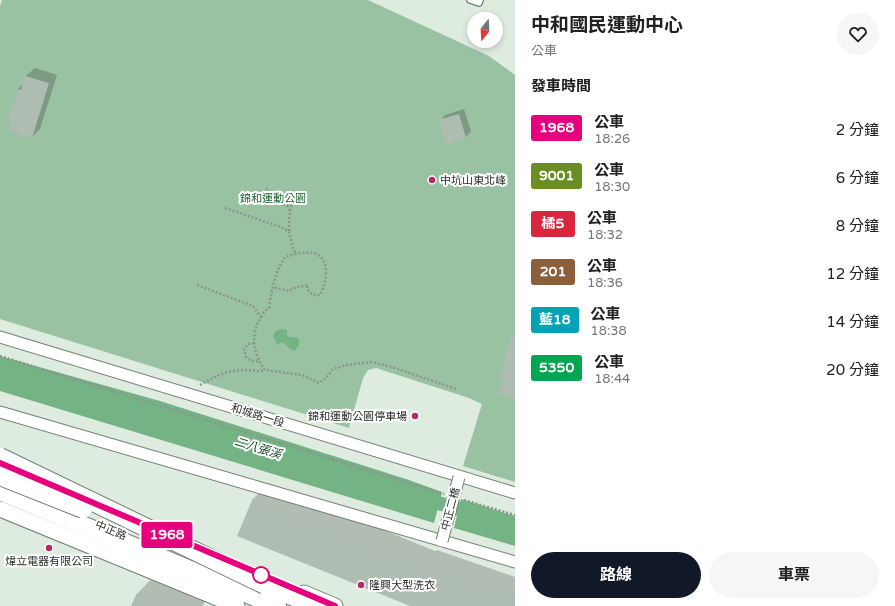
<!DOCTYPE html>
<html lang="zh-TW">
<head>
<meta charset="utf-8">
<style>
  body { margin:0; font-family:"Varela Round","Noto Sans TC",sans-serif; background:#f6f6f6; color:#222; height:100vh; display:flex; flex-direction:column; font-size:15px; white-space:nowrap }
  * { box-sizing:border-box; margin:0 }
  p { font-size:13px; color:#767676 }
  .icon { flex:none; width:22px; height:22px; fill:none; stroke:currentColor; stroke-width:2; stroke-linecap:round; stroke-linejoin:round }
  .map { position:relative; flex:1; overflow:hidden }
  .details { display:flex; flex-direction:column; background:#fff; width:380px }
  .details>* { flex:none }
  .badge { padding:0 8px; border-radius:3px; font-size:14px; line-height:26px }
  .needle { width:26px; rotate:198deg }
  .fabs { position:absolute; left:467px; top:12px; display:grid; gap:8px }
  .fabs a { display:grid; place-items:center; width:36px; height:36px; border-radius:50%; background:#fff; box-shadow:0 2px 6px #0003; font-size:20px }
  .map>.badge { position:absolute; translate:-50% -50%; box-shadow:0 0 0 2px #fff }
  h2 { padding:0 16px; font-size:15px; line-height:36px }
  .round { display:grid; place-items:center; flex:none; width:42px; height:42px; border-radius:21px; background:#f6f6f6 }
  .overview { display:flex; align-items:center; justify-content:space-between; height:68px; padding:0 16px }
  h1 { font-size:19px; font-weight:700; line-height:30px }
  .primary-button { display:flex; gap:8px; margin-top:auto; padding:8px 16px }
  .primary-button a { flex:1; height:46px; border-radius:24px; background:#111827; color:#fff; font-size:16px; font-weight:700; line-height:46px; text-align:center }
  .primary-button a+a { background:#f6f6f6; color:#222 }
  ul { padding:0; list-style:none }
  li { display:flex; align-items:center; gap:12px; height:48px; padding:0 16px }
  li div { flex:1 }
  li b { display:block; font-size:15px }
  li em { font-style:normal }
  li .badge { min-width:44px; font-weight:700; text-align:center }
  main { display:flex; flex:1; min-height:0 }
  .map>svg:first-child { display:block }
</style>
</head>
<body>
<main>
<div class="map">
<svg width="515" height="606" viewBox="0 0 515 606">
  <rect width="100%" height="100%" fill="#deece0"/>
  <!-- green -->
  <path fill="#99c2a2" d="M2 0H368L489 56 515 75V482L463 466 482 404 469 398 376 368 368 370 363 378 349 428 0 319V6Z"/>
  <!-- water -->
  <path fill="#74b384" d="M282 329 287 330V335C290 338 293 338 297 337L299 339V345L294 351 289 348 283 342 276 345V341L273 337C274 332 276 330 282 329Z
    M0 356 160 401 406 479 442 492 434 523 0 391Z
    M461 499 515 516V546L454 528Z"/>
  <!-- shadow -->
  <path fill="#0003" d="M35 68 57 75 40 129 32 137 14 120 9 119 18 89 24 83 26 76Z
    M464 109 471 131 466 137 440 121 445 115Z
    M269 483 435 551 437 550 515 577V606H413L254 498Z
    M152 578 205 601 203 606H132L137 594Z"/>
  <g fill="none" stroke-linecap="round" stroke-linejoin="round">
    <!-- canal -->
    <path stroke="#74b384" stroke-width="14" d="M421 498 476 514"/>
  </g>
  <!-- building -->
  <path fill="#aebcb1" d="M25 76 49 83 32 138 9 131 12 121 8 120 18 89 21 90Z
    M459 114 466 138 446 144 438 120Z
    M512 335H515V399L499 394 503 380 499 378Z
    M253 498 420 566 421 564 515 597V606H410L237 536Z
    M137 593 167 606H131Z"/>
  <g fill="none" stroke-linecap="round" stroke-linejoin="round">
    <defs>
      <path id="service" d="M470 0 479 3 480 0"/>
      <path id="minor" d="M0 337 515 493
        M0 412 515 562"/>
      <path id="secondary" d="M0 509 237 606
        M304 593 335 606"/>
      <path id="trunk" d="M0 491 277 606
        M265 585 316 606"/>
    </defs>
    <!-- service casing -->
    <use href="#service" stroke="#727e74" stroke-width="8"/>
    <!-- minor casing -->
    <use href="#minor" stroke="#727e74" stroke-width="13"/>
    <!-- secondary casing -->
    <use href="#secondary" stroke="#727e74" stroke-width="17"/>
    <!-- trunk casing -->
    <use href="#trunk" stroke="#727e74" stroke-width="20"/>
    <!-- path -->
    <path stroke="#8b958d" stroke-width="2.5" stroke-dasharray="2 2" stroke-linecap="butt" d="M266 188 278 203 287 206 290 210
      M225 208 281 227 289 232 293 249 296 253
      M289 231V217L294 195
      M197 285 253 306 261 317C250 334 253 354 265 370L302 375 319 383 326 378 333 369 347 365 371 362 392 367 456 389
      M261 317 264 312 269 308C272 288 274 274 285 257 303 251 327 247 326 274 325 282 324 287 320 295H313L307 289 308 285 294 288 289 291 273 287
      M254 343 248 344 244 349 246 357 252 361H258
      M0 356 444 494
      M200 385C214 377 227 370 244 370 251 370 257 372 265 370
      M464 500 515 515"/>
    <!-- service -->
    <use href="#service" stroke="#fff" stroke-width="5.5"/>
    <!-- minor -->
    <use href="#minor" stroke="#fff" stroke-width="11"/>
    <!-- secondary -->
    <use href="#secondary" stroke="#fff" stroke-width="15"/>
    <!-- trunk -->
    <use href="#trunk" stroke="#fff" stroke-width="18"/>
    <defs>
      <path id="minor-bridge" d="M442 541 459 477"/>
      <path id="trunk-bridge" d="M0 457 265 585
        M0 476 83 509"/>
    </defs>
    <!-- minor-bridge casing -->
    <use href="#minor-bridge" stroke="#727e74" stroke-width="13" stroke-linecap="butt"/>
    <!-- trunk-bridge casing -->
    <use href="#trunk-bridge" stroke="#727e74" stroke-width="20" stroke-linecap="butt"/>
    <!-- minor-bridge -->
    <use href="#minor-bridge" stroke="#fff" stroke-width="11"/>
    <!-- trunk-bridge -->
    <use href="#trunk-bridge" stroke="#fff" stroke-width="18"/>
  </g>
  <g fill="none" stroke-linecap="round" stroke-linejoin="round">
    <defs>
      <path id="line" d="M0 463 335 606"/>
    </defs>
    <!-- line casing -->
    <use href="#line" stroke="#fff" stroke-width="9"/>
    <!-- line -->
    <use href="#line" stroke="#e6007e" stroke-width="6"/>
  </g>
  <!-- markers -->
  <g fill="#b52a63" stroke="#fff" stroke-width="1.5">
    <circle cx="432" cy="180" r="4"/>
    <circle cx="415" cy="416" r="4"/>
    <circle cx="49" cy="548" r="4"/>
    <circle cx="361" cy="585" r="4"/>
  </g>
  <circle fill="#fff" stroke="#e6007e" stroke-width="2" cx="261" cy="575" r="8"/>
  <g text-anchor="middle" stroke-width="4" stroke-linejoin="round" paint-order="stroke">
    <!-- poi labels -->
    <g font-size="11" fill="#2b302c" stroke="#fff" text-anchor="start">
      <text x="440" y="184">中坑山東北峰</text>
      <text x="407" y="420" text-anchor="end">錦和運動公園停車場</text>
      <text x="49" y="565" text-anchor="middle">煒立電器有限公司</text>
      <text x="369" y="589">隆興大型洗衣</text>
    </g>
    <!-- park labels -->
    <g font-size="11" fill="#206437" stroke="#fff">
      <text x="273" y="202">錦和運動公園</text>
    </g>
    <!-- street labels -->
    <g font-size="11" fill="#2b302c" stroke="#fff">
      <text transform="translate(258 415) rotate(17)" y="4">和城路一段</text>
      <text transform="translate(450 509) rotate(-75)" y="4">中正二橋</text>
      <text transform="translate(111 530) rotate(23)" y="4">中正路</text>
    </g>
    <!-- water labels -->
    <g font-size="12" font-style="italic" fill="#144324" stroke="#fff">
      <text transform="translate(258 448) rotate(17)" y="4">二八張溪</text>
    </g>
  </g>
</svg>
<div class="fabs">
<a><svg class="needle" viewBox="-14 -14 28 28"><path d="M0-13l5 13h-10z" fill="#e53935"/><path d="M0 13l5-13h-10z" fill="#767676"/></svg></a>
</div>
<b class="badge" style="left:167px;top:535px;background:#e6007e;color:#fff">1968</b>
</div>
<section class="details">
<div class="overview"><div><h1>中和國民運動中心</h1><p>公車</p></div><a class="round"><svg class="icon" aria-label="heart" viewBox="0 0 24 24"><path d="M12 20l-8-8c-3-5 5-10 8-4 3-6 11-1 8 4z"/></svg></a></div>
<h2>發車時間</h2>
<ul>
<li><span class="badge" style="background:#e6007e;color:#fff">1968</span><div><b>公車</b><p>18:26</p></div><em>2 分鐘</em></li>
<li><span class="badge" style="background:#6b8e23;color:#fff">9001</span><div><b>公車</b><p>18:30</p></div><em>6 分鐘</em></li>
<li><span class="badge" style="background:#d7263d;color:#fff">橘5</span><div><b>公車</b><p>18:32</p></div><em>8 分鐘</em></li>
<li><span class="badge" style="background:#8b5e3c;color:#fff">201</span><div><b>公車</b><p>18:36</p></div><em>12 分鐘</em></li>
<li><span class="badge" style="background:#00a3b4;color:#fff">藍18</span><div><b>公車</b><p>18:38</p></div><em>14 分鐘</em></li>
<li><span class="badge" style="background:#00a651;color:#fff">5350</span><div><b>公車</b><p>18:44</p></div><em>20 分鐘</em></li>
</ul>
<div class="primary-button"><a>路線</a><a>車票</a></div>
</section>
</main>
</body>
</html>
